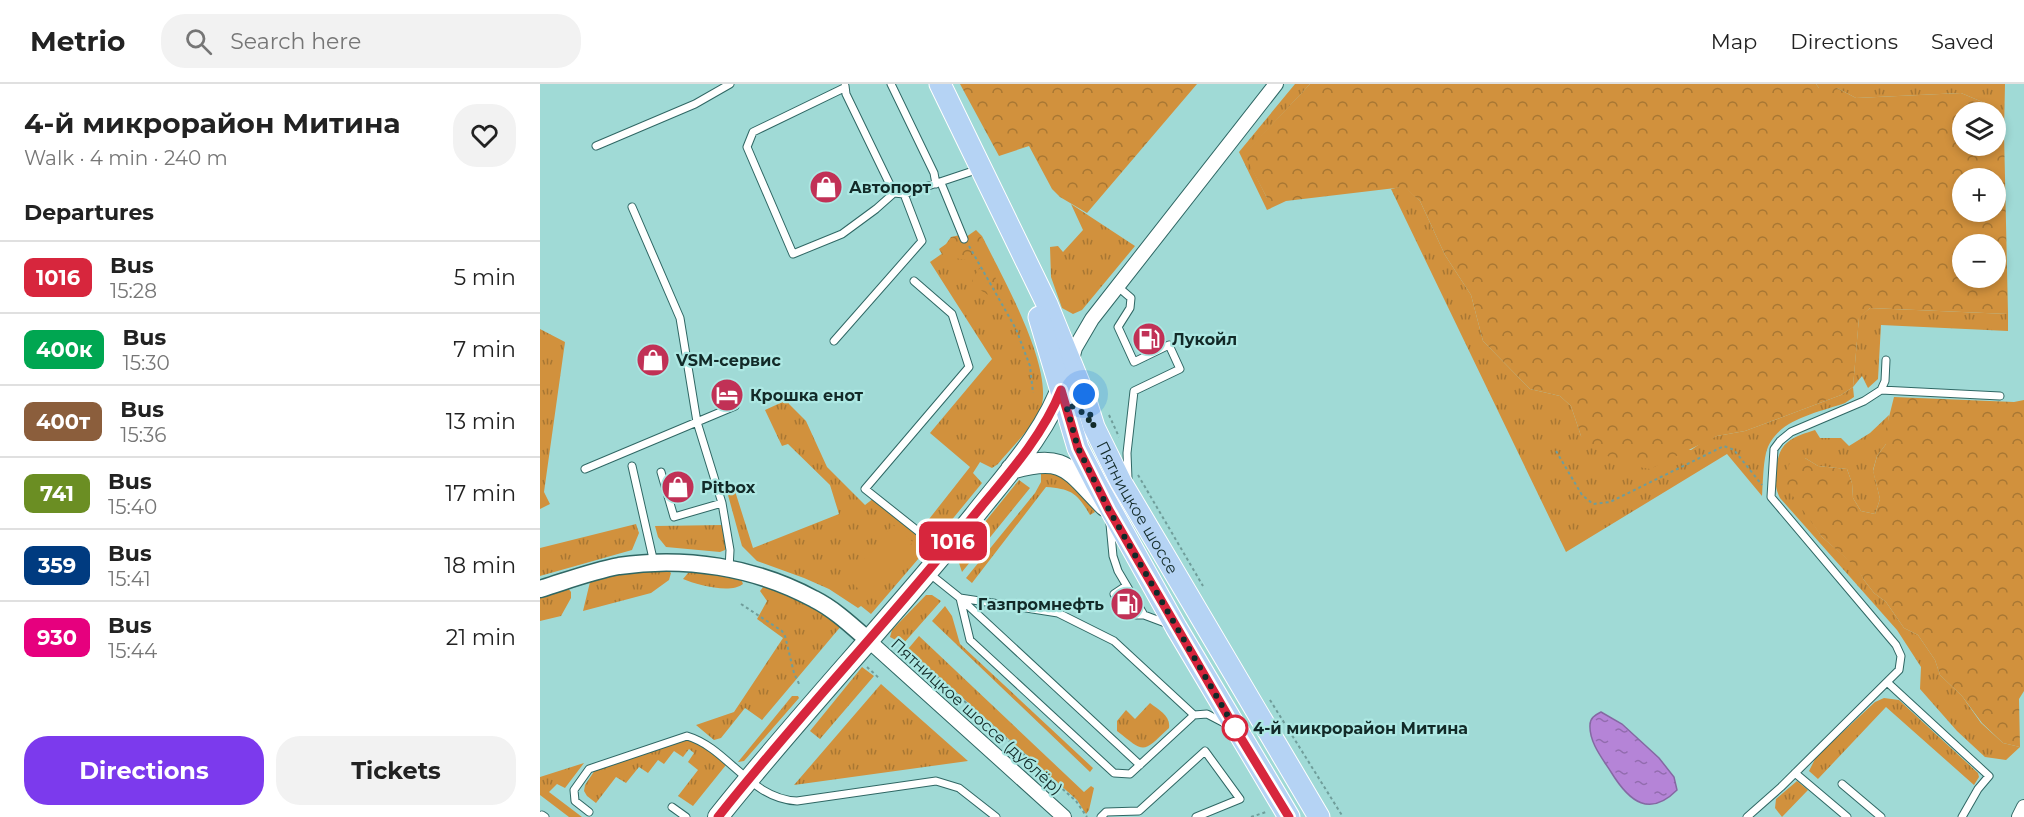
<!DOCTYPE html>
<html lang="en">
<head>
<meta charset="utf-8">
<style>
  body { margin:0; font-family:Montserrat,sans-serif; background:#f2f2f2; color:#222; height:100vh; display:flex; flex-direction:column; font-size:22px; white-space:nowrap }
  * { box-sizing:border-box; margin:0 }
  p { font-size:20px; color:#767676 }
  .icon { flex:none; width:33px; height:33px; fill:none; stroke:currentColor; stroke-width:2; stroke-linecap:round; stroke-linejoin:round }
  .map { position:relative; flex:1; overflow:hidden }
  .side { display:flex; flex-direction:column; background:#fff; width:540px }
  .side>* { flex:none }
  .badge { padding:0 12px; border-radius:9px; font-size:21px; line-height:39px }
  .controls { position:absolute; left:1412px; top:18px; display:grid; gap:12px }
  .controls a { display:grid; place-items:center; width:54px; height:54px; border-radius:50%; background:#fff; box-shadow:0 3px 9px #0003; font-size:30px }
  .you { position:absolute; width:30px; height:30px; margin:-15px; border:4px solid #fff; border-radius:50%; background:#1a73e8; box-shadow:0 0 0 9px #1a73e833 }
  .map>.badge { position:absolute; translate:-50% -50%; box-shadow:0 0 0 3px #fff }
  h2 { padding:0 24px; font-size:22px; line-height:54px }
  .round { display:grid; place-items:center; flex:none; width:63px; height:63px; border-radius:24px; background:#f2f2f2 }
  .headline { display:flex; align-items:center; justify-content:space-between; height:102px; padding:0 24px }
  h1 { font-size:28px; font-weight:700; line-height:45px }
  .primary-button { display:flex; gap:12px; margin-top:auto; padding:12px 24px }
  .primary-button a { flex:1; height:69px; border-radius:24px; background:#7c3aed; color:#fff; font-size:24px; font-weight:700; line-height:69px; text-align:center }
  .primary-button a+a { background:#f2f2f2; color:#222 }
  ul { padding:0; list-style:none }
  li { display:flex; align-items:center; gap:18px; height:72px; padding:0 24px; border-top:2px solid #e0e0e0 }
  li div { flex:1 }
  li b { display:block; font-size:22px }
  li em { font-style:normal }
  li .badge { min-width:66px; font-weight:700; text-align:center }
  header { display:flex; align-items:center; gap:36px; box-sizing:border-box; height:84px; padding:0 30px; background:#fff; border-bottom:2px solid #e0e0e0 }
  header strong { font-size:28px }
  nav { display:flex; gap:33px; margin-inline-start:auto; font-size:21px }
  .search { width:420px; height:54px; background:#f2f2f2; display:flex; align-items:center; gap:15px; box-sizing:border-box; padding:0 21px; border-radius:24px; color:#767676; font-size:22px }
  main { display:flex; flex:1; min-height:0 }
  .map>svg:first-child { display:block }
</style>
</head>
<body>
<header>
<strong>Metrio</strong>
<div class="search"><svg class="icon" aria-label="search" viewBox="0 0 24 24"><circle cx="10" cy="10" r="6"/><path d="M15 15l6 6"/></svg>Search here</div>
<nav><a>Map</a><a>Directions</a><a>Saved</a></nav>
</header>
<main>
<section class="side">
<div class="headline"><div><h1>4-й микрорайон Митина</h1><p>Walk · 4 min · 240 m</p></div><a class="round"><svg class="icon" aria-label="heart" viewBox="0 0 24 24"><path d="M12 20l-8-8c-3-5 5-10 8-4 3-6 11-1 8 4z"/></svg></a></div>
<h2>Departures</h2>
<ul>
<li><span class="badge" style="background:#d7263d;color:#fff">1016</span><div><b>Bus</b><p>15:28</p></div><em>5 min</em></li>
<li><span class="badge" style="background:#00a651;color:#fff">400к</span><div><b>Bus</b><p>15:30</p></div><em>7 min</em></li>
<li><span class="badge" style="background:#8b5e3c;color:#fff">400т</span><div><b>Bus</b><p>15:36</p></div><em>13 min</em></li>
<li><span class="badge" style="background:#6b8e23;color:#fff">741</span><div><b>Bus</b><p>15:40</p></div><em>17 min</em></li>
<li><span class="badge" style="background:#003b80;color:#fff">359</span><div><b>Bus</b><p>15:41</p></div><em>18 min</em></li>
<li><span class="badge" style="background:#e6007e;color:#fff">930</span><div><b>Bus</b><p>15:44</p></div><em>21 min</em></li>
</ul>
<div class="primary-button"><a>Directions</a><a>Tickets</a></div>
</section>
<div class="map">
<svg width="1484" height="733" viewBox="0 0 1484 733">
  <defs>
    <pattern id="grass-tufts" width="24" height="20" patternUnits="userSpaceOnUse" patternTransform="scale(1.5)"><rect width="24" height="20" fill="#d1913d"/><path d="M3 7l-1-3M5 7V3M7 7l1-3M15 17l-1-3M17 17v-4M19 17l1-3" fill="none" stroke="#a87733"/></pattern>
    <pattern id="forest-crowns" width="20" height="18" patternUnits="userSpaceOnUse" patternTransform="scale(1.5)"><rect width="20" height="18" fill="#d1913d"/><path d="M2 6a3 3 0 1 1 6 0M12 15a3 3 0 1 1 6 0" fill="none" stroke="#a87733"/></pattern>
    <pattern id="water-ripples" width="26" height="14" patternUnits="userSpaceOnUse" patternTransform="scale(1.5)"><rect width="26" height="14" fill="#b584d7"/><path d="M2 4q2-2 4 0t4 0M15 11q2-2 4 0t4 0" fill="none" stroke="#926cae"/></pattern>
  </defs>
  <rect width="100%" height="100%" fill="#a0dad6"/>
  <!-- grass -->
  <path fill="url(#grass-tufts)" d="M755 0H770L705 70 727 114V126L699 68Z
    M1276 0H1465L1464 48 1452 22 1421 9 1316 14 1297 4H1279Z
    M864 102 880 117 905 171 931 211 943 257 990 305 1020 312 1031 322 1041 352 1151 366 1164 357 1177 352 1205 347 1301 311 1313 303 1319 233 1330 224 1468 230V247L1341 241 1338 295 1328 304 1322 292 1313 303 1314 313 1305 319C1277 329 1234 336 1226 369 1223 382 1223 398 1222 412L1187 370 1026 468 851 105Z
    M531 120 595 162 542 226 533 230 522 224 511 193 510 163 518 162 523 168 543 146Z
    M436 146 442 152C460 189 519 291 499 329 491 345 469 366 458 380L452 384 440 378 433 389 442 399 401 449 395 453 390 452 382 444 430 383 390 349 452 275 390 178Z
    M0 245 25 258 4 408 10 420 0 425Z
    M249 315V320L266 337 287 383 325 421 334 414C348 426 385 448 385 467L331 530 321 522 318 524 289 505 264 494 217 477 202 462 188 411 195 407 213 464 299 430 290 401 248 360 242 362 225 326Z
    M1349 331 1346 360 1337 372 1333 386 1340 415 1335 430 1321 427 1313 414 1312 399 1307 385 1278 382 1265 374V427L1282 453 1317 483 1324 496 1334 509 1346 518 1364 544 1378 551 1395 576 1400 591 1422 612 1441 639 1463 659 1480 663 1466 676 1445 673 1417 647 1380 605 1381 583 1357 546 1240 414C1235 404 1235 397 1236 386 1239 358 1250 354 1275 346L1280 354H1301L1309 362 1330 349Z
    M501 386 536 396 555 428 550 431C537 409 532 405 506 403L432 499 426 494 495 409 501 398Z
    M479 396 490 404 422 488 419 479 423 465Z
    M96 440 99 449 92 466 0 492V464Z
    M183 441 187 461 185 466 180 468 126 463 118 453 115 442Z
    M125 483 131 489 129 496 111 509 43 527 50 498 75 489Z
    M156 486 201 495 203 500C191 510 157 501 143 495L148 489Z
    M224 502 261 516 302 541 222 636 205 624 181 654 174 656 156 641 194 628 243 554 217 535 227 517 220 507Z
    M27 503 31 508V514L21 532 0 537V512Z
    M386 511H392L401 517 363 560 350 553 352 546Z
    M405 522 412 532 420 560 553 684 550 688 392 537Z
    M379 552 544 708 551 702 554 704 549 726 546 730 537 716 368 565Z
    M322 583 334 592 280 655 270 647Z
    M341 600 428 677 254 701Z
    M252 612H258L259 614 204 677 198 678Z
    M1344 614 1359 616 1438 689 1439 693 1434 701 1346 623 1278 695 1269 687 1276 673 1335 618Z
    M610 619C619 626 631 632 629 644 602 669 606 670 577 647V637L586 626 595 635Z
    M148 655 158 658 186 681 153 722 138 712 158 686 148 678 154 669 149 665 143 673 134 667 124 680 118 676 108 689 99 683 86 699 76 693 56 719 47 712 44 707 45 701 55 686Z
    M44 679 25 704 17 700 9 708 42 733H29L0 711V693Z
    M1257 697 1268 706 1242 733 1235 724 1236 715Z"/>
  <!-- forest -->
  <path fill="url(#forest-crowns)" fill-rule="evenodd" d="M420 0H657L547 129 520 113 512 105 489 62 459 72Z
    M770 0H1276L1279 4H1297L1316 14 1421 9 1452 22 1464 48 1468 230 1330 224 1319 234 1313 303 1301 311 1205 347 1177 352 1110 385 1093 382 1065 371 1041 352 1031 322 1020 312 990 305 943 257 931 211 905 171 880 117 864 103 746 117 727 126V114L704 70ZM1455 28V62H1422V28ZM1455 94V128H1422V94ZM1455 160V194H1422V160Z
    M437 150 444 156 446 174 426 176 403 172 399 165 406 160 411 153 420 151 429 153Z
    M439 185 446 186 456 194 454 209 448 211 434 202 432 196Z
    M1354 313 1474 318 1484 316V607L1479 615 1480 663 1463 659 1442 639 1422 612 1400 591 1395 576 1378 551 1364 544 1346 518 1334 509 1324 496 1316 483 1282 453 1245 401V391L1251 376 1265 374 1278 382 1307 385 1312 399 1313 414 1321 427 1335 430 1340 415 1333 387 1337 372 1346 360V345Z"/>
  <!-- park -->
  <path fill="#d1913d" d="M353 441 373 458 326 511 307 495Z"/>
  <!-- water -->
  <path fill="url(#water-ripples)" stroke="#8469a2" stroke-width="1.5" d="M1061 628 1082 640 1119 674 1134 693 1137 706C1110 733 1090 719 1071 688 1062 674 1049 658 1050 641 1050 634 1055 631 1061 628Z"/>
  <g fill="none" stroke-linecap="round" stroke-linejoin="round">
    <defs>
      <path id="service" d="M351 0 394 89 396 100
        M305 2 306 10 354 109 364 110 430 88
        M304 4 213 48 207 63 253 170 302 150 336 125 354 109
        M56 62 155 20 190 0
        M401 99 424 155
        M92 123 140 234 157 338 182 419 190 466 189 485
        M374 197 412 230 429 283 325 405 403 467
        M577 202 591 214 590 224 578 243 594 278 629 261 640 285 594 307 587 369 588 395
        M294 257 382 157 364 110
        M1341 306 1345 297 1346 276
        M92 382 114 479
        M45 385 195 322
        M121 388 134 433 182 419
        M570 440 573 472 578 487 604 531 628 540
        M390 490 420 514 430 556 574 689 590 690 654 631 667 630 688 641
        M586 502 574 510 586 529 597 531H604
        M420 514 518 529 574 557 654 631
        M420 514 600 681
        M1347 598 1449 692 1438 705 1422 733
        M1255 689 1307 733
        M1302 700 1341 733
        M132 723 146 733
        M49 728 35 717 34 706 49 685 147 652C188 664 210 715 257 717L396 697 419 704 456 733
        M1 733 2 731 5 733
        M561 733 566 728 599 727 665 667 700 715 656 733
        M1207 733 1241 703 1359 586 1361 572 1356 561 1231 413 1234 365 1240 357 1251 348 1324 317 1341 306 1460 312"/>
      <path id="minor" d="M531 279 535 264 552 235 736 0
        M328 556 524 733
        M1479 733 1484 723"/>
      <path id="tertiary" d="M0 505C26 497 52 487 79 482 144 472 215 483 274 515 294 525 311 541 328 556"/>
      <path id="secondary" d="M471 385C526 369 528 385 565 422
        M178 733C260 630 351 535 434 432 467 390 506 349 524 297"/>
      <g id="primary">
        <path id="s1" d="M400 0 507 220 544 311 554 343 581 398 779 733"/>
        <path d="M499 233 538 364 556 399 636 543 749 733"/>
      </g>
    </defs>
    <!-- service casing -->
    <use href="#service" stroke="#2f6764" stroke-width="9"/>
    <!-- minor casing -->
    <use href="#minor" stroke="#2f6764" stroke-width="16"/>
    <!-- tertiary casing -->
    <use href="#tertiary" stroke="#2f6764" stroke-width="19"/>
    <!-- secondary casing -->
    <use href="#secondary" stroke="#2f6764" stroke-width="22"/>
    <!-- primary casing -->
    <use href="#primary" stroke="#fff" stroke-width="23"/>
    <!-- path -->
    <path stroke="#6f9d9a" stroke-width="2" stroke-dasharray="3 3" stroke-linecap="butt" d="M429 162 476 245 490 282 493 309
      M569 331 579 353
      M1016 367 1042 411 1053 420 1070 418 1184 362 1194 366 1222 401
      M598 391 663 502
      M201 520 242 547 245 552 254 589 260 602
      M366 565 536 717 547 733
      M327 583 340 595
      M730 616 803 733
      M711 733 726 728 727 730"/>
    <!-- service -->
    <use href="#service" stroke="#fff" stroke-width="7"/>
    <!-- minor -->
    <use href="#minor" stroke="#fff" stroke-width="14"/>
    <!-- tertiary -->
    <use href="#tertiary" stroke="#fff" stroke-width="16"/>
    <!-- secondary -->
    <use href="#secondary" stroke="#fff" stroke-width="20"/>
    <!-- primary -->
    <use href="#primary" stroke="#b5d3f4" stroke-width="21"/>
  </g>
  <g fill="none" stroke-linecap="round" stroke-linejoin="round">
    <defs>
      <path id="line" d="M178 733C259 631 349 537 431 435 464 395 502 354 521 306L538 364 569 426 696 646 749 733"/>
    </defs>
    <!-- line casing -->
    <use href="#line" stroke="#fff" stroke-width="14"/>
    <!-- line -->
    <use href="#line" stroke="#d7263d" stroke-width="9"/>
    <!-- walk -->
    <path stroke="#122a28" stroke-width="6" stroke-dasharray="0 10.8" d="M544 310 554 343C546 332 540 323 526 321L538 364 569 426 696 646 695 644"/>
  </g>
  <!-- icons -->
  <defs>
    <symbol id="shop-disc" viewBox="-11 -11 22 22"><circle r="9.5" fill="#c13156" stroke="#ade8e3"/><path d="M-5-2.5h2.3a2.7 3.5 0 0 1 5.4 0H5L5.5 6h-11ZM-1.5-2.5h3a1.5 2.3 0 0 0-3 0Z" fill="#fff"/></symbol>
    <symbol id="fuel-disc" viewBox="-11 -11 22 22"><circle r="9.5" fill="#c13156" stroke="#ade8e3"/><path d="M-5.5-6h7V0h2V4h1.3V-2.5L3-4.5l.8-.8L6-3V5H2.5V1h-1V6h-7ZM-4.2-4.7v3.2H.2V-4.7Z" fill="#fff"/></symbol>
    <symbol id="hotel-disc" viewBox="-11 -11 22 22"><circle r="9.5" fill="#c13156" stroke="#ade8e3"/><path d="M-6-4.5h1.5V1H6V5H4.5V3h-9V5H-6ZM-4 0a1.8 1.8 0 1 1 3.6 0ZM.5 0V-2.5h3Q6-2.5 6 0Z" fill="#fff"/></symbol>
  </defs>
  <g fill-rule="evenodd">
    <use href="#shop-disc" x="267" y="84" width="38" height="38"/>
    <use href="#fuel-disc" x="590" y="236" width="38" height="38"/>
    <use href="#shop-disc" x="94" y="257" width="38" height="38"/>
    <use href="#hotel-disc" x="168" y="292" width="38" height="38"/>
    <use href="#shop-disc" x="119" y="384" width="38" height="38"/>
    <use href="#fuel-disc" x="568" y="501" width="38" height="38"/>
  </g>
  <!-- markers -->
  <circle fill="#fff" stroke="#d7263d" stroke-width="3" cx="695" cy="644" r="12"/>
  <g text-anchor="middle" stroke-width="4.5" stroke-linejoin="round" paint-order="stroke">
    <!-- poi labels -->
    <g font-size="16" font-weight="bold" fill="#122a28" stroke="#ade8e3" text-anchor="start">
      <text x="309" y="109">Автопорт</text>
      <text x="632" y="261">Лукойл</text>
      <text x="136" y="282">VSM-сервис</text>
      <text x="210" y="317">Крошка енот</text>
      <text x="161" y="409">Pitbox</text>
      <text x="564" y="526" text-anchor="end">Газпромнефть</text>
    </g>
    <!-- street labels -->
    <g font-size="16" fill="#122a28" stroke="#ade8e3">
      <text dy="6" stroke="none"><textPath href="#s1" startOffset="468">Пятницкое шоссе</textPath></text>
      <text transform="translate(437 632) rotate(42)" y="6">Пятницкое шоссе (дублёр)</text>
    </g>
    <!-- stop labels -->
    <g font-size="16" font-weight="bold" fill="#122a28" stroke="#ade8e3" text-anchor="start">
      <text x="713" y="650">4-й микрорайон Митина</text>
    </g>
  </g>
</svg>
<div class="controls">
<a><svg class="icon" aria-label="layers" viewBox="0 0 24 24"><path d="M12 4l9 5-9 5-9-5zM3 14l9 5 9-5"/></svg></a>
<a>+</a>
<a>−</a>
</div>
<div class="you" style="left:544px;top:310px"></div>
<b class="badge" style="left:413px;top:457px;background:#d7263d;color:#fff">1016</b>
</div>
</main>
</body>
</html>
